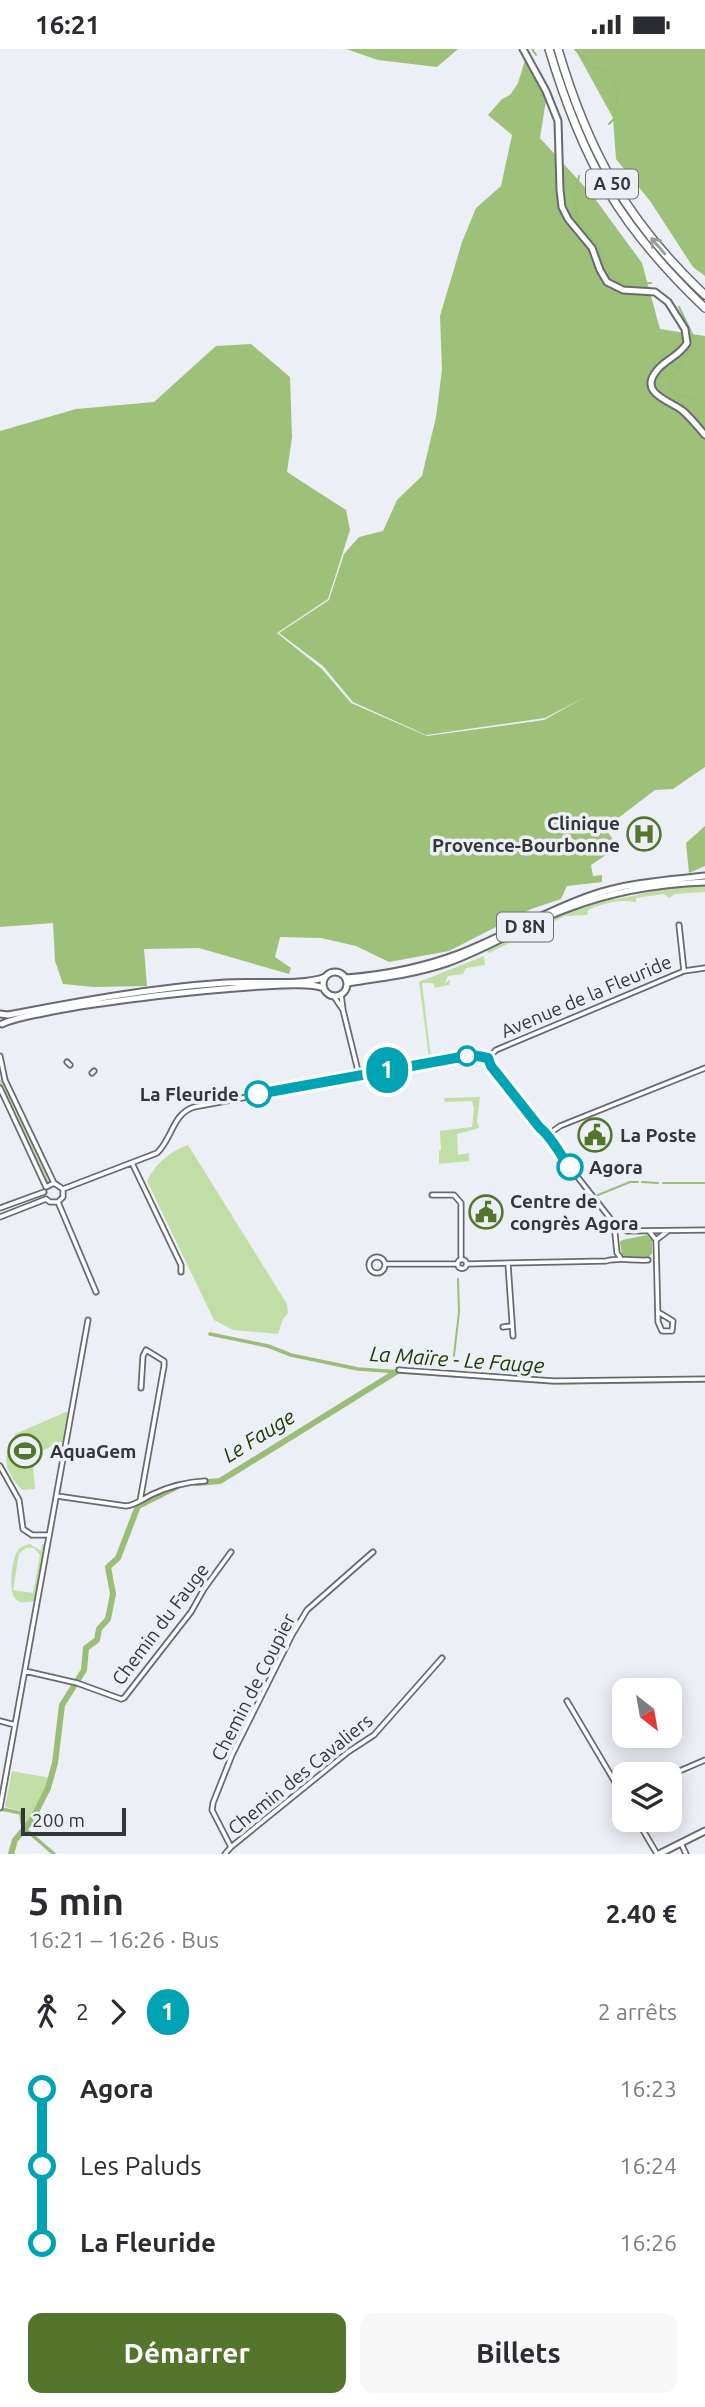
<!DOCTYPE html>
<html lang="fr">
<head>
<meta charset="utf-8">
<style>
  body { margin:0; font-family:Ubuntu,sans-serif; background:#f7f7f7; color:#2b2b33; height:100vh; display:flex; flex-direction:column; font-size:26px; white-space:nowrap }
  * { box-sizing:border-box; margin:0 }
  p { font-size:23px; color:#7c7c81 }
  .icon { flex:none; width:38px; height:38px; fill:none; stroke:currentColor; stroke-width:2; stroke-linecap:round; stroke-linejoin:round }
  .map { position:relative; height:1805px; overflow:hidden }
  .sheet { display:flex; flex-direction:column; background:#fff; flex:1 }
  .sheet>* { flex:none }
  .badge { padding:0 14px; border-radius:23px; font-size:24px; line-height:46px }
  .needle { width:46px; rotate:149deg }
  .tools { position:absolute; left:612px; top:1629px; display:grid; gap:14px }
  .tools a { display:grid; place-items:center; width:70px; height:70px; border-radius:14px; background:#fff; box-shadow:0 4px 18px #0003; font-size:35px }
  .scale { position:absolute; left:21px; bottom:18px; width:105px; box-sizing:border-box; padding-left:7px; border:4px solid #353638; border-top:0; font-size:19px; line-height:24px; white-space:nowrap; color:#353638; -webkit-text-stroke:5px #eceff5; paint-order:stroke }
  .map>.badge { position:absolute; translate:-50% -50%; box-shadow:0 0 0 4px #fff }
  .legs { display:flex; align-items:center; gap:10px; height:77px; padding:0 28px; font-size:23px }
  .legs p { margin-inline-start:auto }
  .headline { display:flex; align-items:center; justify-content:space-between; height:119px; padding:0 28px }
  h1 { font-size:38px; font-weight:700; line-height:52px }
  .button { display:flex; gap:14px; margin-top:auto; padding:14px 28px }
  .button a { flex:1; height:80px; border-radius:14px; background:#54752c; color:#fff; font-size:28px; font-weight:700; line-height:80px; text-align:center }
  .button a+a { background:#f7f7f7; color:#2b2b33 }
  ul { padding:0 28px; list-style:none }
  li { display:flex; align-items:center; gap:24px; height:77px; font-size:26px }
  li i { display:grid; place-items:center; width:10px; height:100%; margin:0 9px; background:currentColor }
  li i::after { content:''; width:18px; height:18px; margin:-9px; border:5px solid; border-radius:50%; background:#fff }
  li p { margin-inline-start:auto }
  li:first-child i { background:linear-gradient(#0000 50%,currentColor 0) }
  li:last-child i { background:linear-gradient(currentColor 50%,#0000 0) }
  .status { display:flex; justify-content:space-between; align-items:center; height:49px; padding:0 35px; background:#fff; direction:ltr }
  .status svg { height:19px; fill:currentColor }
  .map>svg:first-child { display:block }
</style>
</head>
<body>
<div class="status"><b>16:21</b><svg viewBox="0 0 49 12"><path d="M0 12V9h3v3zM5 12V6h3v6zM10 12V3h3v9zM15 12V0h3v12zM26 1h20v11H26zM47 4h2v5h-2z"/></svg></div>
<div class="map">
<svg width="705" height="1805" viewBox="0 0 705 1805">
  <rect width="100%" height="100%" fill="#eceff5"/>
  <!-- green -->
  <path fill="#c2dea7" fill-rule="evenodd" d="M705 836V843L675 845 669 849 664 845 636 849V853C632 853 628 852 624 852 613 852 598 856 588 861L587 866 565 867 489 904 486 901 562 864 596 853 633 847 668 838Z
    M484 907 485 916 466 919 463 925 448 927 445 934 450 931 449 936 435 939 433 934H422L431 1009H429L419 933Z
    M2 1030 52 1132 46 1135 0 1035V1031Z
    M480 1048 477 1072 479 1079 457 1085 458 1106 469 1104V1112L439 1115V1102L441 1101 440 1082 472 1078 474 1060 472 1052 445 1053 444 1049Z
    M188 1096 287 1255 288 1264 283 1270 278 1285 233 1281 214 1271 147 1132C156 1114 169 1103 188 1096Z
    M66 1363H71L66 1391 32 1406 35 1440 22 1441C12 1430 1 1414 9 1400 12 1393 15 1393 15 1385Z
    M30 1495 41 1502 42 1495H45L34 1553C30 1552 23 1555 18 1552 6 1547 12 1507 19 1500 22 1497 26 1496 30 1495ZM26 1499H34L40 1506 33 1544 13 1541 19 1505Z
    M12 1722 50 1729 32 1770 24 1778 22 1775V1762L5 1758Z"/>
  <!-- forest -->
  <path fill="#9ec17a" d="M346 0H458L437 18 378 11Z
    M575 0H705V227L693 218 650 152 616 110 613 69Z
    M525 11 546 51 540 89 593 147 642 214 660 280 705 287V718L673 740 655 741 605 779 618 798 591 816 593 827 602 826V833L567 837 561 850 531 860 449 902 389 913 356 897 321 889 280 888 275 908 291 919 289 925 199 899 144 900 147 937 94 938 63 935 55 912 53 874 0 878V382L76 360 154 353 216 297 251 295 290 328 292 388 287 423 346 461 350 481 328 550 277 584 322 620 351 654 427 687 544 671 585 648 545 669 426 686 353 653 323 617 279 584 329 551 344 505 359 488 383 482 397 451 422 427 436 368 442 321 440 267 462 193 476 159 501 137 512 86 488 66 502 50 510 46 518 34Z
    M705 777V817L689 824 686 794Z
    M647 1186 652 1192V1204L649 1208H626L622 1206 620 1193 622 1191Z"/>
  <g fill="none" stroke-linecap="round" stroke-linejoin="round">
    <!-- stream -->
    <path stroke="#9abd77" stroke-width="2" d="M532 0 536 6
      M575 0 592 19 604 22 613 31 618 42 614 70 609 75
      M579 127 574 149 577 167 582 179 595 192 611 227 627 236 651 234
      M679 258 695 291 692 300 669 332 670 339 676 346 692 350 705 358
      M642 1133 658 1134
      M663 1134H705
      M598 1146 630 1133H638
      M453 1315 459 1263 458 1230
      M396 1323 397 1319 553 1330H591
      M670 1329 705 1328"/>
    <!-- canal -->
    <path stroke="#9abd77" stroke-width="3.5" d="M210 1285 268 1297 291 1306 358 1320 554 1334 705 1332
      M1 1760 21 1764
      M21 1766 23 1779
      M25 1780 54 1805"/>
    <!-- river -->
    <path stroke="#9abd77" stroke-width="6" d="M197 1434 220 1432 396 1323
      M11 1805 15 1791 32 1771 48 1739 55 1714 62 1656 84 1621 86 1599 97 1591 99 1580 108 1570 113 1545 108 1518 118 1509 138 1457 176 1438"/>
    <defs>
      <path id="minor" d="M684 922 705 919
        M333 946 343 961 341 945
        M343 961 359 1026
        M0 1007 5 1031 54 1134
        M488 1009 491 1017 540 1079 549 1085 557 1102 613 1173 621 1179 627 1182 705 1181
        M488 1009 496 1001 684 922 679 876
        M67 1013 70 1016
        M92 1024 94 1022
        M0 1039 46 1138
        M549 1085 560 1077 705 1019
        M132 1114 181 1216V1223
        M46 1138 54 1134 63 1140
        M63 1140 157 1104C173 1089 172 1065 194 1058L472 1006 488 1009
        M432 1146H454L461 1154V1210
        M46 1150 50 1153H58L63 1148V1140
        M58 1153 96 1243
        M0 1159 44 1143
        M0 1168 46 1150
        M614 1175 617 1204 620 1208
        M649 1182 656 1191 658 1273 662 1282H672L673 1272 658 1263
        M656 1191 668 1182
        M369 1216a8 8 0 1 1 16 0a8 8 0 1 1-16 0Z
        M457.5 1215a4.5 4.5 0 1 1 9 0a4.5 4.5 0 1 1-9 0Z
        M385 1215H458
        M467 1215 606 1212C620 1208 633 1212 648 1211
        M508 1215 513 1287
        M503 1278 511 1277
        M399 1321 554 1332 705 1330
        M0 1417 19 1451 23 1480 32 1486H48
        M57 1447 126 1457C136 1456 144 1449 153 1445 170 1437 186 1433 205 1432
        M140 1452 164 1317V1312L146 1301 143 1307 141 1339
        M25 1622 77 1634 121 1650 124 1649 191 1563 204 1540 231 1503
        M567 1652 625 1750
        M0 1672 15 1676
        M670 1726 705 1711
        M0 1759 88 1271
        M637 1771 657 1805
        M681 1794 686 1805
        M231 1798 348 1703 374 1686 442 1609
        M225 1805 231 1798 212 1761 213 1754 232 1706 292 1586 307 1561 373 1503"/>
      <path id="major" d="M523 0 546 42 558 72 560 141 562 158 568 170 592 199 600 221 607 233 623 241 655 243 668 253 685 280 687 294C679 308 663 311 655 324 640 345 671 352 683 362 691 369 698 378 705 386
        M323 935a12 12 0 1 1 24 0a12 12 0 1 1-24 0Z
        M346 929C385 926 424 918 461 904 504 887 544 863 589 847 626 834 666 831 705 827
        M347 934C381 929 415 925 447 914 489 899 527 874 569 859 613 842 658 835 705 833
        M0 965 8 966C80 952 152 939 225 934 249 932 306 937 325 928
        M2 975C15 969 29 967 43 964 80 956 116 952 154 947 197 942 238 938 282 936 296 936 311 934 324 939
        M659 1805 705 1782"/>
      <path id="highway" d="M549 0C583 113 619 177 705 259
        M558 0C588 102 627 173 705 246"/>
    </defs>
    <!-- minor casing -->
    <use href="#minor" stroke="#676a70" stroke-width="7"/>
    <!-- major casing -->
    <use href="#major" stroke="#676a70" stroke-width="9"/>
    <!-- highway casing -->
    <use href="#highway" stroke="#676a70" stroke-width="10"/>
    <!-- minor -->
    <use href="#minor" stroke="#fff" stroke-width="3.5"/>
    <!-- major -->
    <use href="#major" stroke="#fff" stroke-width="5"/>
    <!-- highway -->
    <use href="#highway" stroke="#fff" stroke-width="7"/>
  </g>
  <!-- one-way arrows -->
  <defs><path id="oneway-shaft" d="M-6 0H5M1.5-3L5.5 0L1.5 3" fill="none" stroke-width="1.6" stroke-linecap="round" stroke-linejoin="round" transform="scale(1.75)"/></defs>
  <use stroke="#9a9a9c" href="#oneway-shaft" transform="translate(658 197) rotate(-131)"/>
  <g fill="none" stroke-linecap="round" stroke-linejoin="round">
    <defs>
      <path id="line-1" d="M258 1045 472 1006 488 1009 491 1017 540 1079C551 1087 560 1106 570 1118"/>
    </defs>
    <!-- line-1 casing -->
    <use href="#line-1" stroke="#fff" stroke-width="16"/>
    <!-- line-1 -->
    <use href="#line-1" stroke="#00a3b4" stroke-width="10"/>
  </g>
  <!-- icons -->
  <defs>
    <symbol id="hospital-ring" viewBox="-11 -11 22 22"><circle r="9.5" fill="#eceff5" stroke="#54752c" stroke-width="1.5"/><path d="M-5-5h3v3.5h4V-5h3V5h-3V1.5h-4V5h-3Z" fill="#54752c"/></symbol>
    <symbol id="civic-ring" viewBox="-11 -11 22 22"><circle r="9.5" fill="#eceff5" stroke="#54752c" stroke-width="1.5"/><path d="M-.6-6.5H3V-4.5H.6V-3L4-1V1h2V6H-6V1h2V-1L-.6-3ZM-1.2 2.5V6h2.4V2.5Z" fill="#54752c"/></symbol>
    <symbol id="stadium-ring" viewBox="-11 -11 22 22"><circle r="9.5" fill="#eceff5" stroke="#54752c" stroke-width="1.5"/><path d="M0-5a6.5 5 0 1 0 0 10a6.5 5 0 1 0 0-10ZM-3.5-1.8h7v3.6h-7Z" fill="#54752c"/></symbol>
  </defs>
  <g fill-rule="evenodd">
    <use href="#hospital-ring" x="625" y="766" width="38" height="38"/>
    <use href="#civic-ring" x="576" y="1067" width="38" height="38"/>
    <use href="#civic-ring" x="467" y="1144" width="38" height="38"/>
    <use href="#stadium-ring" x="6" y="1383" width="38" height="38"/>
  </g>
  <!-- markers -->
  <g fill="#fff" stroke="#00a3b4" stroke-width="3.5">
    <circle cx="467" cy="1007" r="9"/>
    <circle cx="258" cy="1045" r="12"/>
    <circle cx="570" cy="1118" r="12"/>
  </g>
  <g text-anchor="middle" stroke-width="7" stroke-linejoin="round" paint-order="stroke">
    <!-- shield labels -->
    <g fill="#eceff5" stroke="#6c6e71" stroke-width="2">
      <rect x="586" y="120.5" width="52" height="29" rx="5"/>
      <rect x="497" y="863.5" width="56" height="29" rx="5"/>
    </g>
    <g font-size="18" font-weight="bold" fill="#353638">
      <text x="612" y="141">A 50</text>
      <text x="525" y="884">D 8N</text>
    </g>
    <!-- poi labels -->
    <g font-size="19" font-weight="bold" fill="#353638" stroke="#eceff5" text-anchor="start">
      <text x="620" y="781" text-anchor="end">Clinique<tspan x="620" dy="22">Provence-Bourbonne</tspan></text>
      <text x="620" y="1093">La Poste</text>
      <text x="510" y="1159">Centre de<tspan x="510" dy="22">congrès Agora</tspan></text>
      <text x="50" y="1409">AquaGem</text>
    </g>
    <!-- street labels -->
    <g font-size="19" fill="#353638" stroke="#eceff5">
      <text transform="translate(586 947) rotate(-23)" y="7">Avenue de la Fleuride</text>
      <text transform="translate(160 1575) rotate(-53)" y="7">Chemin du Fauge</text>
      <text transform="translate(253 1638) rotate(-63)" y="7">Chemin de Coupier</text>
      <text transform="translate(300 1725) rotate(-39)" y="7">Chemin des Cavaliers</text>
    </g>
    <!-- stop labels -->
    <g font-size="19" font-weight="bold" fill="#353638" stroke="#eceff5" text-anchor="end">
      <text x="239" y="1052">La Fleuride</text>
      <text x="589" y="1125" text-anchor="start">Agora</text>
    </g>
    <!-- water labels -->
    <g font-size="21" font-style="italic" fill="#243a05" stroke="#eceff5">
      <text transform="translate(457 1311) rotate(4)" y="7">La Maïre - Le Fauge</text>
      <text transform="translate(259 1387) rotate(-32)" y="7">Le Fauge</text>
    </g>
  </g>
</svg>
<div class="tools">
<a><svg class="needle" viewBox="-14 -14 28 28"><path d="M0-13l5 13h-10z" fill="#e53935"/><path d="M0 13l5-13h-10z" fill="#7c7c81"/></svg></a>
<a><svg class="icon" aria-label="layers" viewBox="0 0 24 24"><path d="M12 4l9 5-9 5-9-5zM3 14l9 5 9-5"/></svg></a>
</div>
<div class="scale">200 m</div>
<b class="badge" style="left:387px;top:1021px;background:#00a3b4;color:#fff">1</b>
</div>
<section class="sheet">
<div class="headline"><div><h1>5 min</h1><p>16:21 – 16:26 · Bus</p></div><b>2.40 €</b></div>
<div class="legs"><svg class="icon" aria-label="walk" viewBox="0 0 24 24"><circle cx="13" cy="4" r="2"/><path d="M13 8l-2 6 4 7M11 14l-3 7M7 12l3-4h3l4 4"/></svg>2<svg class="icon" aria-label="forward" viewBox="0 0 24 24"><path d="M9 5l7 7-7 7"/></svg><b class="badge" style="background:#00a3b4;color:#fff">1</b><p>2 arrêts</p></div>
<ul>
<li><i style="color:#00a3b4"></i><b>Agora</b><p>16:23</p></li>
<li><i style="color:#00a3b4"></i><span>Les Paluds</span><p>16:24</p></li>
<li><i style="color:#00a3b4"></i><b>La Fleuride</b><p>16:26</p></li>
</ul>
<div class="button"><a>Démarrer</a><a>Billets</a></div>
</section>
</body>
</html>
